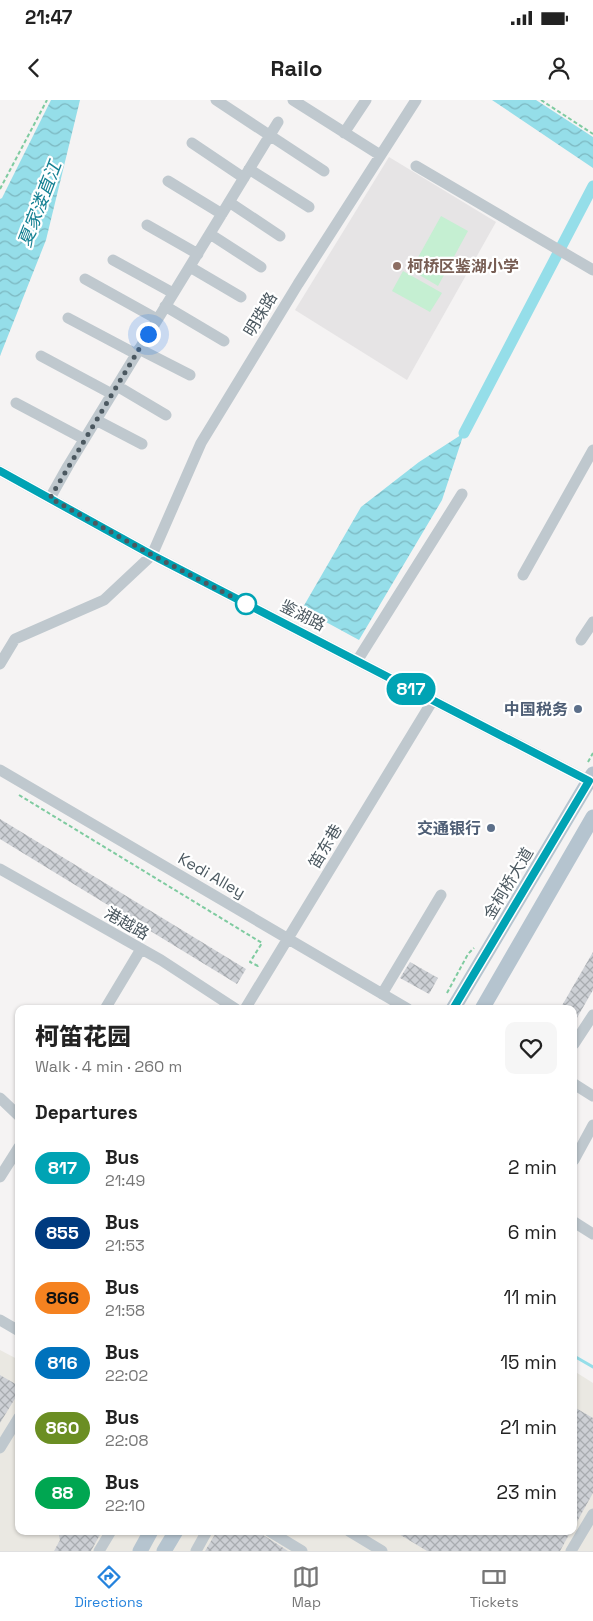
<!DOCTYPE html>
<html lang="en">
<head>
<meta charset="utf-8">
<style>
  body { margin:0; font-family:"Space Grotesk","Noto Sans SC",sans-serif; background:#f6f6f6; color:#222; height:100vh; display:flex; flex-direction:column; font-size:19px; white-space:nowrap }
  * { box-sizing:border-box; margin:0 }
  p { font-size:16px; color:#767676 }
  .icon { flex:none; width:28px; height:28px; fill:none; stroke:currentColor; stroke-width:2; stroke-linecap:round; stroke-linejoin:round }
  .map { position:relative; flex:1; overflow:hidden }
  .drawer { position:absolute; left:15px; top:905px; width:562px; height:530px; display:flex; flex-direction:column; background:#fff; border-radius:10px; box-shadow:0 1px 4px #0004 }
  .drawer>* { flex:none }
  .badge { padding:0 10px; border-radius:16px; font-size:18px; line-height:32px }
  .you { position:absolute; width:25px; height:25px; margin:-12px; border:4px solid #fff; border-radius:50%; background:#1a73e8; box-shadow:0 0 0 8px #1a73e833 }
  .map>.badge { position:absolute; translate:-50% -50%; box-shadow:0 0 0 2px #fff }
  h2 { padding:0 20px; font-size:19px; line-height:45px }
  .round { display:grid; place-items:center; flex:none; width:52px; height:52px; border-radius:10px; background:#f6f6f6 }
  .headline { display:flex; align-items:center; justify-content:space-between; height:85px; padding:0 20px }
  h1 { font-size:24px; font-weight:800; line-height:38px }
  ul { padding:0; list-style:none }
  li { display:flex; align-items:center; gap:15px; height:65px; padding:0 20px }
  li div { flex:1 }
  li b { display:block; font-size:19px }
  li em { font-style:normal }
  li .badge { min-width:55px; font-weight:700; text-align:center }
  .status { display:flex; justify-content:space-between; align-items:center; height:35px; padding:0 25px; background:#fff; direction:ltr }
  .status svg { height:14px; fill:currentColor }
  header { display:flex; justify-content:space-between; align-items:center; height:65px; padding:0 20px; background:#fff; font-size:22px; font-weight:800 }
  .tabs { display:flex; justify-content:space-around; align-items:center; height:70px; border-top:1px solid #e0e0e0; background:#fff; font-size:14px; color:#767676 }
  .tabs a { display:grid; justify-items:center; gap:2px }
  .tabs .selected { color:#2583dd }
  .map>svg:first-child { display:block }
</style>
</head>
<body>
<div class="status"><b>21:47</b><svg viewBox="0 0 49 12"><path d="M0 12V9h3v3zM5 12V6h3v6zM10 12V3h3v9zM15 12V0h3v12zM26 1h20v11H26zM47 4h2v5h-2z"/></svg></div>
<header><svg class="icon" aria-label="back" viewBox="0 0 24 24"><path d="M15 5l-7 7 7 7"/></svg>Railo<svg class="icon" aria-label="person" viewBox="0 0 24 24"><circle cx="12" cy="8" r="4"/><path d="M4 21q1-7 8-7t8 7"/></svg></header>
<div class="map">
<svg width="593" height="1451" viewBox="0 0 593 1451">
  <defs>
    <pattern id="water-waves" width="16" height="10" patternUnits="userSpaceOnUse" patternTransform="scale(1.25)"><rect width="16" height="10" fill="#95dee9"/><path d="M0 5q4-4 8 0t8 0" fill="none" stroke="#7cb7c0"/></pattern>
    <pattern id="building-cross-hatch" width="8" height="8" patternUnits="userSpaceOnUse" patternTransform="scale(1.25)"><rect width="8" height="8" fill="#cdd0d5"/><path d="M0 0l8 8M0 8l8-8" fill="none" stroke="#a8acb0"/></pattern>
  </defs>
  <rect width="100%" height="100%" fill="#f5f3f3"/>
  <!-- commercial -->
  <path fill="#eae8e2" d="M0 1250 19 1260V1431H574V1271L593 1283V1451H0Z"/>
  <!-- education -->
  <path fill="#e6e4e5" d="M389 57 496 122 407 280 295 210Z"/>
  <!-- park -->
  <path fill="#c5efd2" d="M441 116 468 131 438 186 411 170Z
    M403 171 442 193 430 212 392 191Z"/>
  <!-- water -->
  <path fill="url(#water-waves)" d="M51 0H80L46 140 0 256V99L2 98Z
    M492 0H536L593 37V68Z
    M464 333 442 400 359 540 302 509 361 407 419 362Z"/>
  <g fill="none" stroke-linecap="round" stroke-linejoin="round">
    <!-- stream -->
    <path stroke="#95dee9" stroke-width="3" d="M574 1256 593 1267"/>
    <!-- canal -->
    <path stroke="#95dee9" stroke-width="11" d="M464 333 593 86"/>
  </g>
  <!-- building -->
  <path fill="url(#building-cross-hatch)" d="M0 719 246 869 237 884 0 739Z
    M593 852V890L574 923V909H560Z
    M410 862 438 878 429 894 400 878Z
    M0 1275 19 1286V1292L0 1323Z
    M574 1307 593 1318V1393L574 1427Z
    M58 1431H102L91 1451H54L60 1440Z
    M217 1431H257L288 1451H205Z
    M394 1431H571L560 1451H427Z"/>
  <g fill="none" stroke-linecap="round" stroke-linejoin="round">
    <!-- path -->
    <path stroke="#7fcba0" stroke-width="2" stroke-dasharray="4 2.5" stroke-linecap="butt" d="M541 0 593 34
      M0 89 47 0
      M588 662 593 653
      M19 695 262 843 250 862 258 866 259 864
      M447 893 468 854 474 848"/>
    <!-- minor -->
    <path stroke="#bfc8ce" stroke-width="11" d="M216 0 324 71
      M293 0 380 55
      M344 33 366 0
      M192 43 244 78
      M416 66 593 170
      M249 69 309 107
      M168 81 222 114
      M229 102 280 136
      M147 125 198 154
      M210 134 261 167
      M113 160 173 193
      M190 167 241 197
      M85 179 157 219
      M165 206 224 241
      M68 218 136 254
      M139 249 190 275
      M41 256 112 294
      M117 286 166 315
      M16 303 84 339
      M96 320 142 344
      M0 371 152 455 593 683
      M50 398 68 366 278 22
      M523 475 593 350
      M581 540 593 522
      M357 561 462 394
      M0 564 15 539 104 500 152 455 201 343 298 184 416 0
      M0 670 408 909
      M0 769 161 860 236 909
      M382 894 441 795
      M105 909 141 849
      M245 909 433 600
      M574 944 593 915
      M574 984 593 996
      M0 998 19 1016
      M574 1060 593 1025
      M0 1077 19 1047
      M574 1122 593 1134
      M0 1220 19 1231
      M0 1348 19 1317
      M269 1431 302 1451
      M349 1431 382 1451
      M99 1451 111 1431
      M196 1451 207 1431
      M571 1451 593 1414"/>
    <!-- major -->
    <path stroke="#b5c4cf" stroke-width="15" d="M453 909 593 674
      M482 909 593 717
      M140 1451 151 1431
      M164 1451 176 1431"/>
  </g>
  <g fill="none" stroke-linecap="round" stroke-linejoin="round">
    <defs>
      <path id="line" d="M0 371 152 455 589 681 453 909"/>
    </defs>
    <!-- line casing -->
    <use href="#line" stroke="#fff" stroke-width="11"/>
    <!-- line -->
    <use href="#line" stroke="#00a3b4" stroke-width="8"/>
    <!-- walk -->
    <path stroke="#4b5860" stroke-width="5" stroke-dasharray="0 9" d="M148 234 50 398 152 455 246 504"/>
  </g>
  <!-- markers -->
  <circle fill="#8d6e63" stroke="#fff" stroke-width="2" cx="397" cy="166" r="5"/>
  <circle fill="#fff" stroke="#00a3b4" stroke-width="2.5" cx="246" cy="504" r="10"/>
  <g fill="#5c6f8a" stroke="#fff" stroke-width="2">
    <circle cx="578" cy="609" r="5"/>
    <circle cx="491" cy="728" r="5"/>
  </g>
  <g text-anchor="middle" stroke-width="4.5" stroke-linejoin="round" paint-order="stroke">
    <!-- education labels -->
    <g font-size="16" font-weight="bold" fill="#785e54" stroke="#fff" text-anchor="start">
      <text x="407" y="172">柯桥区鉴湖小学</text>
    </g>
    <!-- street labels -->
    <g font-size="16" fill="#4b5860" stroke="#fff">
      <text transform="translate(260 214) rotate(-59)" y="6">明珠路</text>
      <text transform="translate(303 515) rotate(27)" y="6">鉴湖路</text>
      <text transform="translate(325 746) rotate(-59)" y="6">笛东巷</text>
      <text transform="translate(212 775) rotate(30)" y="6">Kedi Alley</text>
      <text transform="translate(508 783) rotate(-59)" y="6">金柯桥大道</text>
      <text transform="translate(127 823) rotate(30)" y="6">港越路</text>
    </g>
    <!-- service labels -->
    <g font-size="16" font-weight="bold" fill="#4e5e75" stroke="#fff" text-anchor="end">
      <text x="568" y="615">中国税务</text>
      <text x="481" y="734">交通银行</text>
    </g>
    <!-- water labels -->
    <g font-size="18" font-style="italic" fill="#148193" stroke="#fff">
      <text transform="translate(40 104) rotate(-69)" y="6">夏家溇直江</text>
    </g>
  </g>
</svg>
<div class="you" style="left:148px;top:234px"></div>
<b class="badge" style="left:411px;top:589px;background:#00a3b4;color:#fff">817</b>
<section class="drawer">
<div class="headline"><div><h1>柯笛花园</h1><p>Walk · 4 min · 260 m</p></div><a class="round"><svg class="icon" aria-label="heart" viewBox="0 0 24 24"><path d="M12 20l-8-8c-3-5 5-10 8-4 3-6 11-1 8 4z"/></svg></a></div>
<h2>Departures</h2>
<ul>
<li><span class="badge" style="background:#00a3b4;color:#fff">817</span><div><b>Bus</b><p>21:49</p></div><em>2 min</em></li>
<li><span class="badge" style="background:#003b80;color:#fff">855</span><div><b>Bus</b><p>21:53</p></div><em>6 min</em></li>
<li><span class="badge" style="background:#f58220;color:#111">866</span><div><b>Bus</b><p>21:58</p></div><em>11 min</em></li>
<li><span class="badge" style="background:#0072bc;color:#fff">816</span><div><b>Bus</b><p>22:02</p></div><em>15 min</em></li>
<li><span class="badge" style="background:#6b8e23;color:#fff">860</span><div><b>Bus</b><p>22:08</p></div><em>21 min</em></li>
<li><span class="badge" style="background:#00a651;color:#fff">88</span><div><b>Bus</b><p>22:10</p></div><em>23 min</em></li>
</ul>
</section>
</div>
<nav class="tabs">
<a class="selected"><svg class="icon" aria-label="directions" viewBox="0 0 24 24"><path d="M12 3l9 9-9 9-9-9zM9 14v-3h6M13 9l2 2-2 2"/></svg>Directions</a>
<a><svg class="icon" aria-label="map" viewBox="0 0 24 24"><path d="M3 6l6-2 6 2 6-2v14l-6 2-6-2-6 2zM9 4v14M15 6v14"/></svg>Map</a>
<a><svg class="icon" aria-label="tickets" viewBox="0 0 24 24"><path d="M3 7h18v10H3zM15 7v10"/></svg>Tickets</a>
</nav>
</body>
</html>
